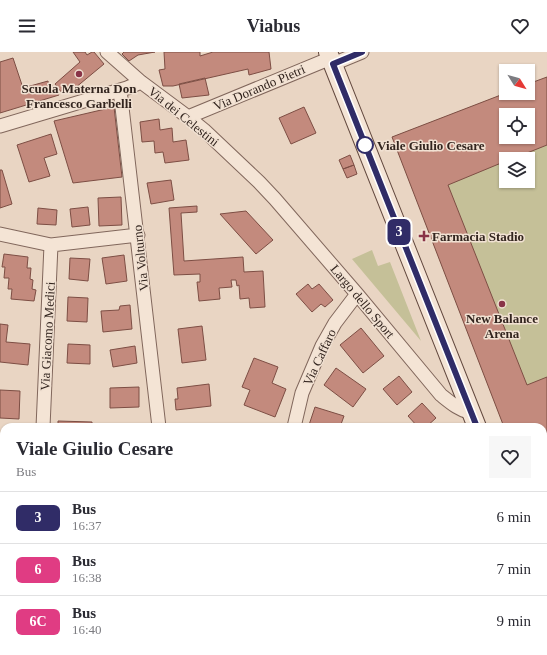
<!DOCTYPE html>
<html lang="it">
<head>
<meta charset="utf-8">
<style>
  body { margin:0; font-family:Georgia,serif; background:#f7f7f7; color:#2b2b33; height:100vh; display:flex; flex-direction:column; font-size:15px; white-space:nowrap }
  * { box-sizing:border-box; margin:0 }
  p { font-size:13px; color:#7c7c81 }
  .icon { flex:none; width:22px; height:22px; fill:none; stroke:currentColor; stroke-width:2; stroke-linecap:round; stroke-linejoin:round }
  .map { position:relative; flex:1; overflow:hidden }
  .sheet { position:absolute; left:0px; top:371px; width:547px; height:232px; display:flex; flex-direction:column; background:#fff; border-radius:12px 12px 0 0; box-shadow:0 1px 3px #0004 }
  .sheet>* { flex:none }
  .badge { padding:0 8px; border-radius:6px; font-size:14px; line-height:26px }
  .needle { width:26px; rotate:127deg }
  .controls { position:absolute; left:499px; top:12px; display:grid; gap:8px }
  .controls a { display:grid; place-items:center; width:36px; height:36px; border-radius:0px; background:#fff; box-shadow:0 1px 3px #0004; font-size:20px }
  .map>.badge { position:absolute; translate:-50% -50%; box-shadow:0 0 0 2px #fff }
  .round { display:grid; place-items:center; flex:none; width:42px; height:42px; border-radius:0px; background:#f7f7f7 }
  .overview { display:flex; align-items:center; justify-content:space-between; height:68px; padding:0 16px }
  h1 { font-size:19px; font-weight:700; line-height:30px }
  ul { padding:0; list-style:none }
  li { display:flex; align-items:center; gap:12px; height:52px; padding:0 16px; border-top:1px solid #e1e1e2 }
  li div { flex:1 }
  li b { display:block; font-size:15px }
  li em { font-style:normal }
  li .badge { min-width:44px; font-weight:700; text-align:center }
  header { display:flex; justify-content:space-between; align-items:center; height:52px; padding:0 16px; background:#fff; font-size:18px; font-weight:700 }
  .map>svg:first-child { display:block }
</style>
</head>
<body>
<header><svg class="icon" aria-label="menu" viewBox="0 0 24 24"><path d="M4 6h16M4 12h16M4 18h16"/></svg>Viabus<svg class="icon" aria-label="heart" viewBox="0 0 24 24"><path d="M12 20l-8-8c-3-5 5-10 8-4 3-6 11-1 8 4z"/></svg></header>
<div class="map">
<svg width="547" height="603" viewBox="0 0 547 603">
  <rect width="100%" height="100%" fill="#e9d5c3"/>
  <!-- green -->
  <path fill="#c5c098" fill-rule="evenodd" d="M547 25V393L543 394V375H504L392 85 506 41H528ZM506 63H528V85H506ZM506 107H528V129H506Z
    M372 198 378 214 390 210 421 289 352 207Z
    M0 438H4V599H179V603H0Z"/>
  <!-- building -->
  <path fill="#c38a7d" stroke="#7d4e44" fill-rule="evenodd" d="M73 0H85L87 3 92 0H94L104 12 69 41H62L55 32 80 10Z
    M124 0H155L138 3 129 9 122 2Z
    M164 0H200V4L213 0H269L271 17 249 23 248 17 173 34H163L159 18 165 17Z
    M13 6 23 36 48 29 49 35 53 34 59 43 0 61V10Z
    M547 25V93L512 107H506V109L448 133 527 333 547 325V393L543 394V375H504L392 85 506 41H528V32ZM506 63H528V85H506Z
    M205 26 209 43 182 46 179 32Z
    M114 55 122 125 73 131 54 69Z
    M304 55 316 81 291 92 279 66Z
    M159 67 160 78 172 76 173 90 186 88 189 108 165 111 163 100 155 101 154 89 142 90 140 70Z
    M51 82 57 102 44 106 50 124 29 130 17 93Z
    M350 103 354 113 343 117 339 108Z
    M354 113 357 122 347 126 343 117Z
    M0 118H2L12 152 0 156Z
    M171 128 174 148 151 152 147 131Z
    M121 145 122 173 99 174 98 146Z
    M197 154V160L181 161 184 209 243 205 244 220 263 219 265 255 250 256 249 246 240 247 239 233 237 234 236 228H231L232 235 219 236 220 247 199 249 197 230H200V222L174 223 169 156Z
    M88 155 90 173 72 175 70 157Z
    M38 156 57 158 56 173 37 172Z
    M246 159 273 188 256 202 220 162Z
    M4 202 28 205 27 216H31L30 227 33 228 32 237 36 238 34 249 11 247 12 237H8L9 226H4L5 215H2Z
    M124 203 127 229 106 232 102 206Z
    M70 206 90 207 88 229 69 227Z
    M308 232 312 237 319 232 333 248 325 255 321 252 312 260 296 242Z
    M68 245 88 246 87 270 67 269Z
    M130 253 132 277 103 280 101 259 119 258 120 254Z
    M0 272 8 273 6 290 30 292 28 313 0 310Z
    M202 274 206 308 182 311 178 277Z
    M361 276 384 304 363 321 340 293Z
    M68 292 90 293V312L67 311Z
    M135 294 137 311 113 315 110 298Z
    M254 306 278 315 272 331 286 337 275 365 244 353 250 338 242 335Z
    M336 316 366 337 353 355 324 333Z
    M399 324 412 340 397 353 383 337Z
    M209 332 211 354 176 358 175 347H178L177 336Z
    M139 335V355L110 356V336Z
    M0 338 20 339 19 367 0 366Z
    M422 351 436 366 426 375H418L408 364Z
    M315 355 344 364 340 375H316L309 373Z
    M58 369 92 370V375H58Z
    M543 461H547V529L543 528Z
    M362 599H388V601H362Z
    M416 599H440L439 602H416Z
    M467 599H493V603L467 602Z"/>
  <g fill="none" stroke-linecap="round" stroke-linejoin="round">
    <defs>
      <path id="street" d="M107 0 141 30 188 65 204 78 259 130 275 147 357 242 441 343C451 351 459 358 471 361
        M333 12 362 0
        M120 38 159 375
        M188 65 331 6
        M0 74 127 36 141 30
        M0 182 51 193 138 183
        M43 375 51 193
        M294 375 302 341 322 294 335 271 357 242
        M0 429H4
        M543 441 547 442
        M185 599V603
        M328 603V599"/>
      <path id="secondary" d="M328 0 477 375
        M534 599 536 603"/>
    </defs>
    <!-- street casing -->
    <use href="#street" stroke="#81675c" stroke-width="15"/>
    <!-- secondary casing -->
    <use href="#secondary" stroke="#63493f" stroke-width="20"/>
    <!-- street -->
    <use href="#street" stroke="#f4e4d5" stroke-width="13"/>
    <!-- secondary -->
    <use href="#secondary" stroke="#f4e4d5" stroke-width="18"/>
  </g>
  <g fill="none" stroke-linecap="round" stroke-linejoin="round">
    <defs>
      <path id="line" d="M362 0 333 12 477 375"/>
    </defs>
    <!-- line casing -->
    <use href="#line" stroke="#fff" stroke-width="9"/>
    <!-- line -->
    <use href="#line" stroke="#302c67" stroke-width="6"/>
  </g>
  <!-- markers -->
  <g fill="#893347" stroke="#f1e1d2" stroke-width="1.5">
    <circle cx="79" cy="22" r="4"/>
    <path d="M422 178h4v4h4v4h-4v4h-4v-4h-4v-4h4z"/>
    <circle cx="502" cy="252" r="4"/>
  </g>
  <circle fill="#fff" stroke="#302c67" stroke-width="2" cx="365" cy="93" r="8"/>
  <g text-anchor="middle" stroke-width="3" stroke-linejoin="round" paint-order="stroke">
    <!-- street labels -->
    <g font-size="13" fill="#32241e" stroke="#f1e1d2">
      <text transform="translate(259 35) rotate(-23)" y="5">Via Dorando Pietri</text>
      <text transform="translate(184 64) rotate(39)" y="5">Via dei Celestini</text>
      <text transform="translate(140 206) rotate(-96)" y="5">Via Volturno</text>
      <text transform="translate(363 249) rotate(50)" y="5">Largo dello Sport</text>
      <text transform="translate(47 284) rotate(-87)" y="5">Via Giacomo Medici</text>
      <text transform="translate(319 305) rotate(-65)" y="5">Via Caffaro</text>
    </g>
    <!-- poi labels -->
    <g font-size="13" font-weight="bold" fill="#32241e" stroke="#f1e1d2">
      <text x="79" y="41">Scuola Materna Don<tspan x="79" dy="15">Francesco Garbelli</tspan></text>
      <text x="432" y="189" text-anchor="start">Farmacia Stadio</text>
      <text x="502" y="271">New Balance<tspan x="502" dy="15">Arena</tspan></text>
    </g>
    <!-- stop labels -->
    <g font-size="13" font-weight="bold" fill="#32241e" stroke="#f1e1d2" text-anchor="start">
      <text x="377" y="98">Viale Giulio Cesare</text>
    </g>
  </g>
</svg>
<div class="controls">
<a><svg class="needle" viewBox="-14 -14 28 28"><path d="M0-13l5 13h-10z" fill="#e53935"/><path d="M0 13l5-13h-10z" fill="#7c7c81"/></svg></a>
<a><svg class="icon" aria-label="locate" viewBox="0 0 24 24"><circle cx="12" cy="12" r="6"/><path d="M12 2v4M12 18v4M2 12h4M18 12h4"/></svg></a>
<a><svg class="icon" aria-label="layers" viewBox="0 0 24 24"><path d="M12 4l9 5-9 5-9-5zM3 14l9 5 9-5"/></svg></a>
</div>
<b class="badge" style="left:399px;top:180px;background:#302c67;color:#fff">3</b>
<section class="sheet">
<div class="overview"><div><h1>Viale Giulio Cesare</h1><p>Bus</p></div><a class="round"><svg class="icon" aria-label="heart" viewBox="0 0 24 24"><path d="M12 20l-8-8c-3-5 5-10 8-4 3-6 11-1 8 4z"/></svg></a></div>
<ul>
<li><span class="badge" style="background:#302c67;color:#fff">3</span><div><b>Bus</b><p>16:37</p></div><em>6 min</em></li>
<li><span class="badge" style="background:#e03c83;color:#fff">6</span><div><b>Bus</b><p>16:38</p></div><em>7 min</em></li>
<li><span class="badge" style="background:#e03c83;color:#fff">6C</span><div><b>Bus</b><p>16:40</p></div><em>9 min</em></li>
</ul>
</section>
</div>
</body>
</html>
